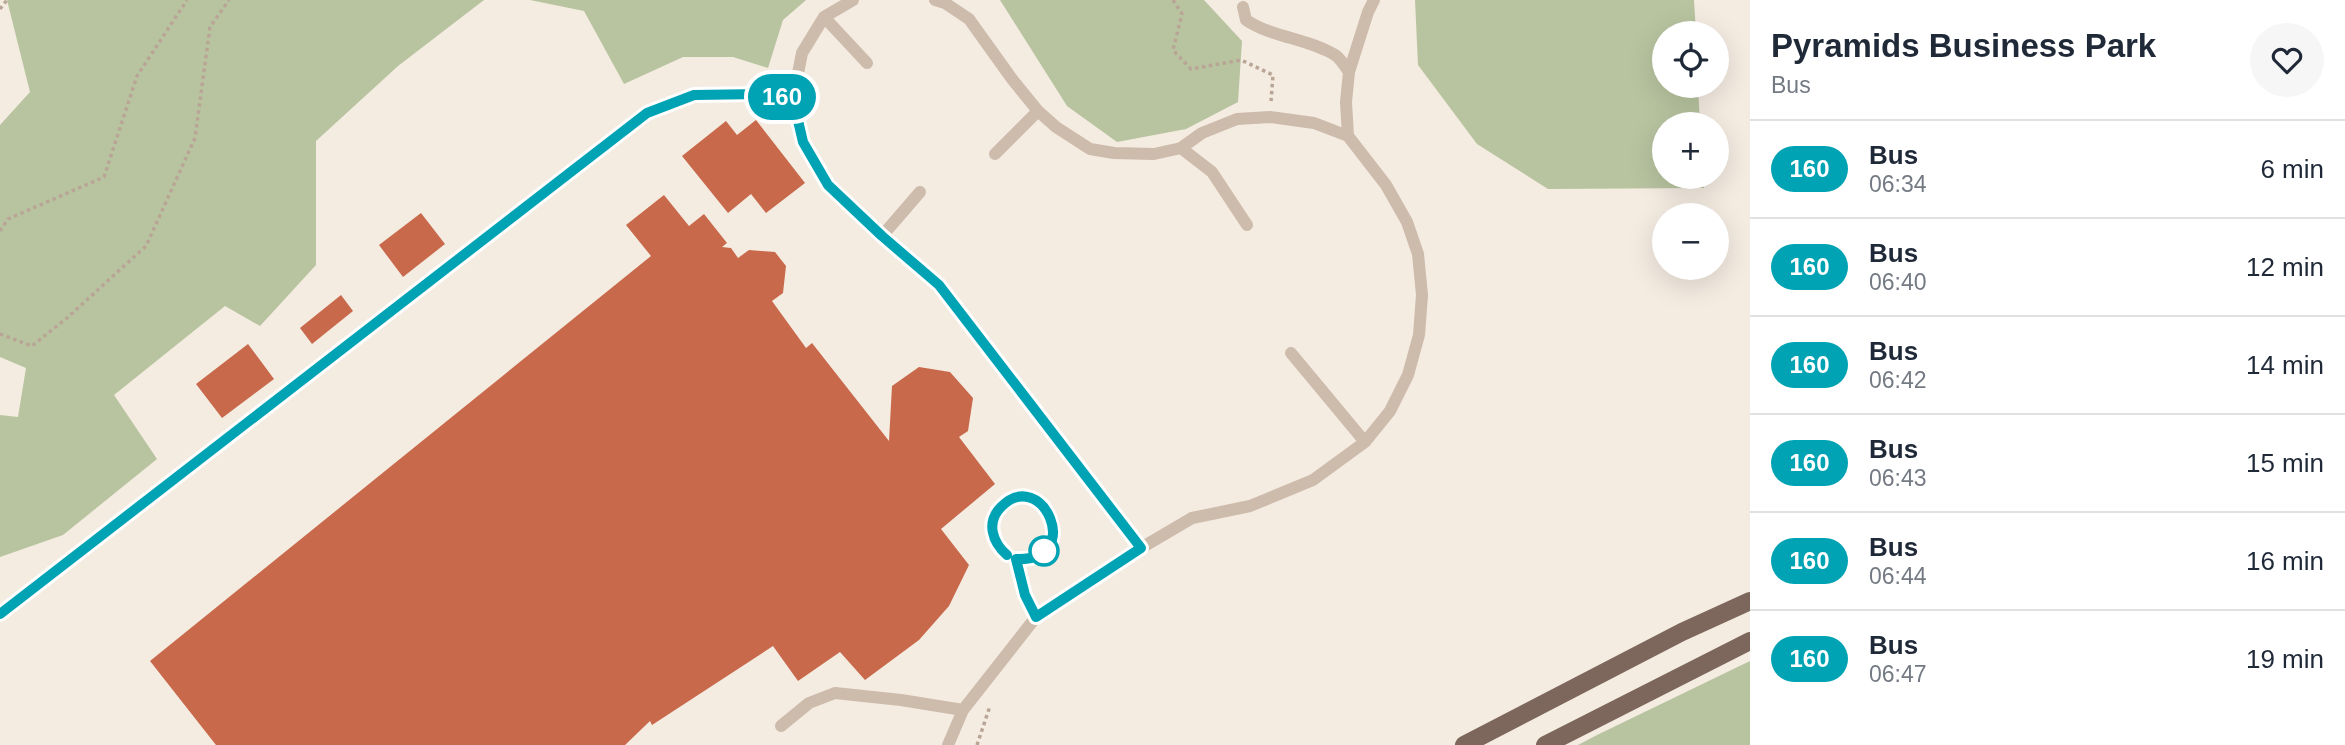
<!DOCTYPE html>
<html lang="en">
<head>
<meta charset="utf-8">
<style>
  body { margin:0; font-family:Helvetica,sans-serif; background:#f6f6f7; color:#1f2937; height:100vh; display:flex; flex-direction:column; font-size:26px; white-space:nowrap }
  * { box-sizing:border-box; margin:0 }
  p { font-size:23px; color:#747a83 }
  .icon { flex:none; width:38px; height:38px; fill:none; stroke:currentColor; stroke-width:2; stroke-linecap:round; stroke-linejoin:round }
  .map { position:relative; flex:1; overflow:hidden }
  .panel { display:flex; flex-direction:column; background:#fff; width:595px }
  .panel>* { flex:none }
  .badge { padding:0 14px; border-radius:23px; font-size:24px; line-height:46px }
  .tools { position:absolute; left:1652px; top:21px; display:grid; gap:14px }
  .tools a { display:grid; place-items:center; width:77px; height:77px; border-radius:50%; background:#fff; box-shadow:0 7px 28px #0002; font-size:35px }
  .map>.badge { position:absolute; translate:-50% -50%; box-shadow:0 0 0 4px #fff }
  .round { display:grid; place-items:center; flex:none; width:74px; height:74px; border-radius:37px; background:#f6f6f7 }
  .head { display:flex; align-items:center; justify-content:space-between; height:119px; padding:0 21px }
  h1 { font-size:33px; font-weight:700; line-height:52px }
  ul { padding:0; list-style:none }
  li { display:flex; align-items:center; gap:21px; height:98px; padding:0 21px; border-top:2px solid #e0e1e3 }
  li div { flex:1 }
  li b { display:block; font-size:26px }
  li em { font-style:normal }
  li .badge { min-width:77px; font-weight:700; text-align:center }
  main { display:flex; flex:1; min-height:0 }
  .map>svg:first-child { display:block }
</style>
</head>
<body>
<main>
<div class="map">
<svg width="1750" height="745" viewBox="0 0 1750 745">
  <rect width="100%" height="100%" fill="#f4ebe1"/>
  <!-- green -->
  <path fill="#b8c4a0" d="M7 0H484L398 66 316 141V265L260 326 225 306 114 395 157 459 63 535 0 557V415L18 417 26 368 0 357V125L30 92Z
    M530 0H806L783 20 768 68 733 57H683L624 84 584 11Z
    M1000 0H1204L1242 41 1238 102 1186 129 1117 142 1067 106Z
    M1415 0H1694L1696 33H1664V86H1698L1700 124H1664V177H1703L1704 188 1548 189 1477 144 1418 65Z
    M1750 661V745H1578L1597 735Z"/>
  <!-- building -->
  <path fill="#c8694b" d="M756 120 805 183 766 213 751 194 728 213 682 156 726 121 737 135Z
    M664 195 689 226 704 214 727 243 722 247 731 248 738 258 749 250 775 252 786 266 783 293 772 301 806 348 812 343 889 441 892 386 919 367 950 372 973 398 968 431 959 437 995 484 941 529 969 565 949 606 919 640 865 680 840 652 798 681 773 646 652 725 650 721 625 745H216L150 661 651 256 626 225Z
    M421 213 445 244 403 277 379 245Z
    M341 295 353 311 312 344 300 328Z
    M248 344 274 379 222 418 196 384Z"/>
  <g fill="none" stroke-linecap="round" stroke-linejoin="round">
    <!-- path -->
    <path stroke="#b9a596" stroke-width="3.5" stroke-dasharray="3.5 3.5" stroke-linecap="butt" d="M1173 0 1182 14 1173 50 1191 69 1241 60 1273 75 1271 101
      M0 9 7 0
      M0 231 8 219 104 177 137 76 187 0
      M0 334 32 346 67 318 146 246 195 138 210 27 229 0
      M977 745 990 706"/>
    <!-- lane -->
    <path stroke="#cdbbac" stroke-width="12" d="M853 0 824 17 802 53 793 99 803 142 828 185 882 236 938 285 1141 548
      M935 0 945 3 969 19 1012 79 1038 111 1056 127 1090 149 1114 153 1154 154 1181 148 1202 133 1237 119 1270 117 1314 123 1348 136 1386 185 1407 222 1418 254 1422 295 1419 335 1408 375 1390 411 1365 442 1313 480 1250 506 1192 518 1141 548 1036 617 963 710 948 745
      M1243 7 1246 20C1273 38 1307 38 1335 55 1340 58 1345 66 1349 72L1346 102 1348 136
      M824 17 867 63
      M1349 72 1368 12 1374 0
      M1181 148 1212 172 1247 225
      M995 154 1038 111
      M882 236 920 192
      M1291 353 1365 442
      M992 529a31 31 0 1 1 62 0a31 31 0 1 1-62 0Z
      M1016 559 1025 595 1036 617
      M0 614 647 113 694 95 761 94 793 99
      M781 726 809 703 835 693 901 700 963 710"/>
    <!-- primary -->
    <path stroke="#7d675c" stroke-width="18" d="M1464 745 1682 632 1750 601
      M1545 745 1750 641"/>
  </g>
  <g fill="none" stroke-linecap="round" stroke-linejoin="round">
    <defs>
      <path id="line" d="M0 614 647 113 694 95 761 94 793 99 803 142 828 185 882 236 939 285 1141 548 1036 617 1025 595 1016 559C1086 562 1042 465 1001 507 986 522 992 542 1007 555"/>
    </defs>
    <!-- line casing -->
    <use href="#line" stroke="#fff" stroke-width="16"/>
    <!-- line -->
    <use href="#line" stroke="#00a3b4" stroke-width="10"/>
  </g>
  <!-- markers -->
  <circle fill="#fff" stroke="#00a3b4" stroke-width="3.5" cx="1044" cy="551" r="14"/>
</svg>
<div class="tools">
<a><svg class="icon" aria-label="locate" viewBox="0 0 24 24"><circle cx="12" cy="12" r="6"/><path d="M12 2v4M12 18v4M2 12h4M18 12h4"/></svg></a>
<a>+</a>
<a>−</a>
</div>
<b class="badge" style="left:782px;top:97px;background:#00a3b4;color:#fff">160</b>
</div>
<section class="panel">
<div class="head"><div><h1>Pyramids Business Park</h1><p>Bus</p></div><a class="round"><svg class="icon" aria-label="heart" viewBox="0 0 24 24"><path d="M12 20l-8-8c-3-5 5-10 8-4 3-6 11-1 8 4z"/></svg></a></div>
<ul>
<li><span class="badge" style="background:#00a3b4;color:#fff">160</span><div><b>Bus</b><p>06:34</p></div><em>6 min</em></li>
<li><span class="badge" style="background:#00a3b4;color:#fff">160</span><div><b>Bus</b><p>06:40</p></div><em>12 min</em></li>
<li><span class="badge" style="background:#00a3b4;color:#fff">160</span><div><b>Bus</b><p>06:42</p></div><em>14 min</em></li>
<li><span class="badge" style="background:#00a3b4;color:#fff">160</span><div><b>Bus</b><p>06:43</p></div><em>15 min</em></li>
<li><span class="badge" style="background:#00a3b4;color:#fff">160</span><div><b>Bus</b><p>06:44</p></div><em>16 min</em></li>
<li><span class="badge" style="background:#00a3b4;color:#fff">160</span><div><b>Bus</b><p>06:47</p></div><em>19 min</em></li>
</ul>
</section>
</main>
</body>
</html>
